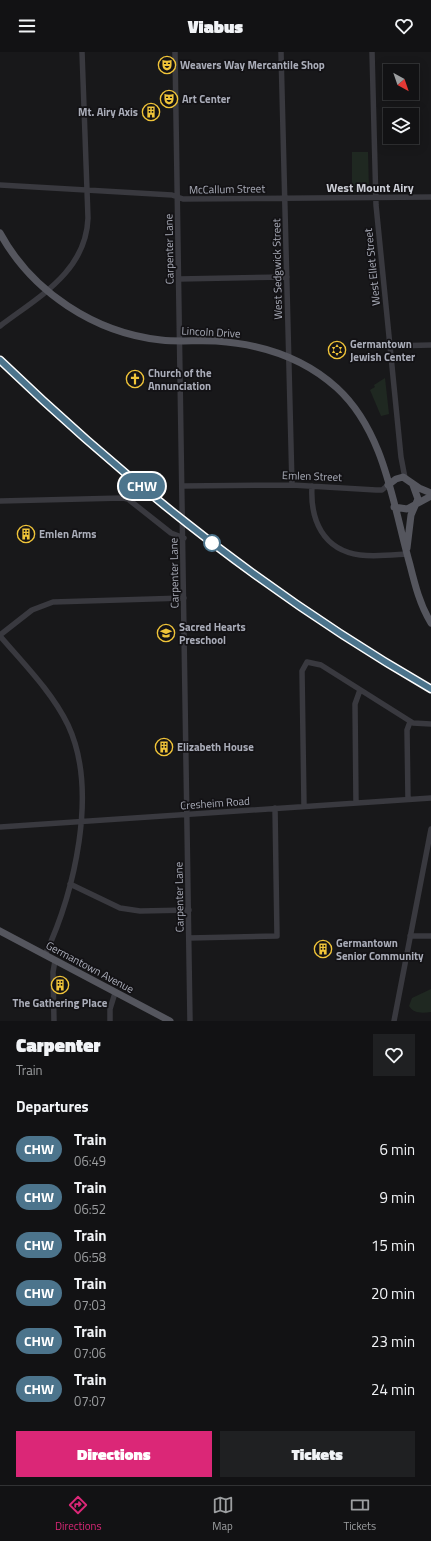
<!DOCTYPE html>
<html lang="en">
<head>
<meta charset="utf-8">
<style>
  body { margin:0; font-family:"Titillium Web",sans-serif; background:#1f2022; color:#f1f3f6; height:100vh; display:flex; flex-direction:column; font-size:15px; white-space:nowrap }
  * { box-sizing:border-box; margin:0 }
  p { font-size:13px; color:#9c9ea0 }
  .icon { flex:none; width:22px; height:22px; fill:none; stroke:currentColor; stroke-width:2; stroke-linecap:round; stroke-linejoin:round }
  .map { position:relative; height:969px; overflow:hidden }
  .sheet { display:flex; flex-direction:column; background:#121214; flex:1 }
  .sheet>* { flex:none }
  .badge { padding:0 8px; border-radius:13px; font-size:14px; line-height:26px }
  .needle { width:26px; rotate:140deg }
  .fabs { position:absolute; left:383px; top:12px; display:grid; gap:8px }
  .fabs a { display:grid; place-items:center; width:36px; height:36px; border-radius:0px; background:#121214; box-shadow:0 2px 10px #0003,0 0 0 1px #313234; font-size:20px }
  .map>.badge { position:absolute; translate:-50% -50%; box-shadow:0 0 0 2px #fff }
  h2 { padding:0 16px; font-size:15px; line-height:36px }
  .round { display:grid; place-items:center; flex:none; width:42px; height:42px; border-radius:0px; background:#1f2022 }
  .overview { display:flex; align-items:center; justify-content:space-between; height:68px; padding:0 16px }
  h1 { font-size:19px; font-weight:800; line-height:30px }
  .button { display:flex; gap:8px; margin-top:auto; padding:8px 16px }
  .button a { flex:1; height:46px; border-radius:0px; background:#db2777; color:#fff; font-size:16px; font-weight:800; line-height:46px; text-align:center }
  .button a+a { background:#1f2022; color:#f1f3f6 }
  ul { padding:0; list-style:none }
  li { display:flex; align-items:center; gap:12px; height:48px; padding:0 16px }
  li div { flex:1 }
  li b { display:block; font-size:15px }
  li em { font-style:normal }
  li .badge { min-width:44px; font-weight:700; text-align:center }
  header { display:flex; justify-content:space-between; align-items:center; height:52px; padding:0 16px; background:#121214; font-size:18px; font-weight:800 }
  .tab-bar { display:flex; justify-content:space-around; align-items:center; height:56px; border-top:1px solid #313234; background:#121214; font-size:11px; color:#9c9ea0 }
  .tab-bar a { display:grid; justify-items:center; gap:2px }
  .tab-bar .current { color:#db2777 }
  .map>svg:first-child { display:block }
</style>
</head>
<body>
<header><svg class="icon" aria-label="menu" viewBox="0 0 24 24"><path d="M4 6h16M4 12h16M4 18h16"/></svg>Viabus<svg class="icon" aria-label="heart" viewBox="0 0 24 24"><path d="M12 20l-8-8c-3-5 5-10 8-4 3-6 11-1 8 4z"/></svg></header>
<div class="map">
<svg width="431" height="969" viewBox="0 0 431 969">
  <rect width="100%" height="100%" fill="#18181a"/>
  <!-- green -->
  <path fill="#1f2821" d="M352 100H368L369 138 368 141H352Z
    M385 326 389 362 381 364 370 338 375 335 374 333Z
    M431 937V960C422 961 414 962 409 954L412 946Z"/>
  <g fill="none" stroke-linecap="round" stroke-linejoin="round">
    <!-- minor -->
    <path stroke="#39393f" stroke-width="5.5" d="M175 0 190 969
      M281 0 292 433
      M372 0 376 153 401 405 405 426
      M0 133 172 143 183 147 431 145
      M179 227 287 225
      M0 274C38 245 86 220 88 166L82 0
      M390 294 431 293
      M183 434 292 433 376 438H382L388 433
      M312 434C310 468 323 498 360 503 375 505 392 503 407 502
      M0 449 123 446 128 447 171 481 184 486
      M0 583 32 558 53 550 184 546
      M0 584C24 612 52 640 68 673 99 739 74 841 45 903
      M408 747 407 678 410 670
      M356 751 355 652 360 638
      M304 754 302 619 307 610 321 613 413 671 431 672
      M0 775 431 746
      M70 832 120 856 140 859 189 858
      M410 884H431
      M189 886 277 884 275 756
      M54 969 53 920 55 909
      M110 969V957L115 941
      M394 969 431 777"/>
    <!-- major -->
    <path stroke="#55565e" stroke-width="7" d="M0 181C32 240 95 281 161 288 179 290 197 288 216 289 260 292 304 306 337 336 385 380 393 453 410 513 415 533 420 553 431 571
      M388 433 396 427 403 425 419 436 431 441
      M394 455 407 457 431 444
      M407 496 411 463 418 447 413 433
      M0 879 170 969"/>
    <!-- rail -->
    <path stroke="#4c4d54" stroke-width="1.5" stroke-dasharray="5 4" stroke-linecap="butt" d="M0 311C132 437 273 548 431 640"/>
  </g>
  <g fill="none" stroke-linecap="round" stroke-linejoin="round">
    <defs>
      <path id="line" d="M0 308C130 433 274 547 431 637"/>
    </defs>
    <!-- line casing -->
    <use href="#line" stroke="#fff" stroke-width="9"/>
    <!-- line -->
    <use href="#line" stroke="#4c748c" stroke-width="6"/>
  </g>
  <!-- icons -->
  <defs>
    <symbol id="theatre-ring" viewBox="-11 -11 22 22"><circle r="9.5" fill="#131215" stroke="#f0c439" stroke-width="1.5"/><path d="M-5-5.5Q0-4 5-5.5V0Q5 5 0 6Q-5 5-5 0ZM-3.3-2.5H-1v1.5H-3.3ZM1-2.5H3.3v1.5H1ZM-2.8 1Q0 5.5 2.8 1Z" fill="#f0c439"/></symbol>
    <symbol id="building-ring" viewBox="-11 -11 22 22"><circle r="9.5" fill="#131215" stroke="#f0c439" stroke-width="1.5"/><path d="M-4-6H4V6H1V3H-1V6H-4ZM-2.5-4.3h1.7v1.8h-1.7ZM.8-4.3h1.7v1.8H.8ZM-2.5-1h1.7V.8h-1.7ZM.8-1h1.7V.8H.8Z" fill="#f0c439"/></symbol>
    <symbol id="synagogue-ring" viewBox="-11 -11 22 22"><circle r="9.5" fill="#131215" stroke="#f0c439" stroke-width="1.5"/><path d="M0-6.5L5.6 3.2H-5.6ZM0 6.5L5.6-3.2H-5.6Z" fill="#f0c439"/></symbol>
    <symbol id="church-ring" viewBox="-11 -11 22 22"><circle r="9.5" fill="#131215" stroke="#f0c439" stroke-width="1.5"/><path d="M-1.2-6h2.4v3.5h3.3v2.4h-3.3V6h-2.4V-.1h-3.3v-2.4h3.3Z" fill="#f0c439"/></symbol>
    <symbol id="school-ring" viewBox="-11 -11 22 22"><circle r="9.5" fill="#131215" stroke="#f0c439" stroke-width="1.5"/><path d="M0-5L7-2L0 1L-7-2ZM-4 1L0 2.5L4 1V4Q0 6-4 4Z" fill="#f0c439"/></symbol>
  </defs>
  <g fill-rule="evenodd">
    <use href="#theatre-ring" x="157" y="3" width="20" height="20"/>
    <use href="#theatre-ring" x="159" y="37" width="20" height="20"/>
    <use href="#building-ring" x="141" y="50" width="20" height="20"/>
    <use href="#synagogue-ring" x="327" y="288" width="20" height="20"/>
    <use href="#church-ring" x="125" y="317" width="20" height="20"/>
    <use href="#building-ring" x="16" y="472" width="20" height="20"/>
    <use href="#school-ring" x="156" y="571" width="20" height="20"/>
    <use href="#building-ring" x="154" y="685" width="20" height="20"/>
    <use href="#building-ring" x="313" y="887" width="20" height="20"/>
    <use href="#building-ring" x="50" y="923" width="20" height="20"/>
  </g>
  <!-- markers -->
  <circle fill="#fff" stroke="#4c748c" stroke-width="2" cx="212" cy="491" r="8"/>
  <g text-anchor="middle" stroke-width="3.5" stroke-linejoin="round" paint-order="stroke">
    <!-- poi labels -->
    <g font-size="11" font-weight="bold" fill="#aaadb9" stroke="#131215" text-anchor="start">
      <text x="180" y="17">Weavers Way Mercantile Shop</text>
      <text x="182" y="51">Art Center</text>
      <text x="138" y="64" text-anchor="end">Mt. Airy Axis</text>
      <text x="350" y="296">Germantown<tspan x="350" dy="13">Jewish Center</tspan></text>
      <text x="148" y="325">Church of the<tspan x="148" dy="13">Annunciation</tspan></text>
      <text x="39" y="486">Emlen Arms</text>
      <text x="179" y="579">Sacred Hearts<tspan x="179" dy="13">Preschool</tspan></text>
      <text x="177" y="699">Elizabeth House</text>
      <text x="336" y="895">Germantown<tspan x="336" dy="13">Senior Community</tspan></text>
      <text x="60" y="955" text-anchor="middle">The Gathering Place</text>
    </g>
    <!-- street labels -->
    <g font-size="11" fill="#aaadb9" stroke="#131215">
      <text transform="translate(227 137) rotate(-1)" y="4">McCallum Street</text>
      <text transform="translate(169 197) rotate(-91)" y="4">Carpenter Lane</text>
      <text transform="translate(372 215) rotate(-96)" y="4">West Ellet Street</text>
      <text transform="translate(277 217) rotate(-91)" y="4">West Sedgwick Street</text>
      <text transform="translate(211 280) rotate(3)" y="4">Lincoln Drive</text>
      <text transform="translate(312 424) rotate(2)" y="4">Emlen Street</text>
      <text transform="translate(174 521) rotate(-91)" y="4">Carpenter Lane</text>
      <text transform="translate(215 751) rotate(-4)" y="4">Cresheim Road</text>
      <text transform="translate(179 845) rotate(-91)" y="4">Carpenter Lane</text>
      <text transform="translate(90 915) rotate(28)" y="4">Germantown Avenue</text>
    </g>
    <!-- neighbourhood labels -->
    <g font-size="12" font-weight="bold" fill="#cbcdd5" stroke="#131215">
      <text x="370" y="140">West Mount Airy</text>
    </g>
  </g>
</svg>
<div class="fabs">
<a><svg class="needle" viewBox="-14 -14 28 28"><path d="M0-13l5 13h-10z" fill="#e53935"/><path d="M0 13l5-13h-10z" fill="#9c9ea0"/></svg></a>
<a><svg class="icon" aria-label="layers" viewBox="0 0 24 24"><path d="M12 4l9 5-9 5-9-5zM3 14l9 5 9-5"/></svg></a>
</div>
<b class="badge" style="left:142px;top:434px;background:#4c748c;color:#fff">CHW</b>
</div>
<section class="sheet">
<div class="overview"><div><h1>Carpenter</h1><p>Train</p></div><a class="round"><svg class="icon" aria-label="heart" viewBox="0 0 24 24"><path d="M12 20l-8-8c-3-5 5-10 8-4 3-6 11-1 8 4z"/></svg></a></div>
<h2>Departures</h2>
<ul>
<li><span class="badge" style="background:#4c748c;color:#fff">CHW</span><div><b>Train</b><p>06:49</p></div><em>6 min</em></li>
<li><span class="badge" style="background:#4c748c;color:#fff">CHW</span><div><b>Train</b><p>06:52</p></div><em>9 min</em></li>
<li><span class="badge" style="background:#4c748c;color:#fff">CHW</span><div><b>Train</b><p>06:58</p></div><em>15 min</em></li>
<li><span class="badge" style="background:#4c748c;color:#fff">CHW</span><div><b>Train</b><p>07:03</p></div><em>20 min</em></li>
<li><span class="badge" style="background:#4c748c;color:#fff">CHW</span><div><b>Train</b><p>07:06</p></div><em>23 min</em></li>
<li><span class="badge" style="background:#4c748c;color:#fff">CHW</span><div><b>Train</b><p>07:07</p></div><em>24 min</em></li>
</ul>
<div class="button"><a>Directions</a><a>Tickets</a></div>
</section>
<nav class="tab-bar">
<a class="current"><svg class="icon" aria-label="directions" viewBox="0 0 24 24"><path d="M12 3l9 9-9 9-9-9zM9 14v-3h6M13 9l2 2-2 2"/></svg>Directions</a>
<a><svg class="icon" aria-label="map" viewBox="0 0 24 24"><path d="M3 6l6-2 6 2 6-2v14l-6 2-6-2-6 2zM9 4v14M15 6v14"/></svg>Map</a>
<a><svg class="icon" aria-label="tickets" viewBox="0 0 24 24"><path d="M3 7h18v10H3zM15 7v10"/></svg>Tickets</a>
</nav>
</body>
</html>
